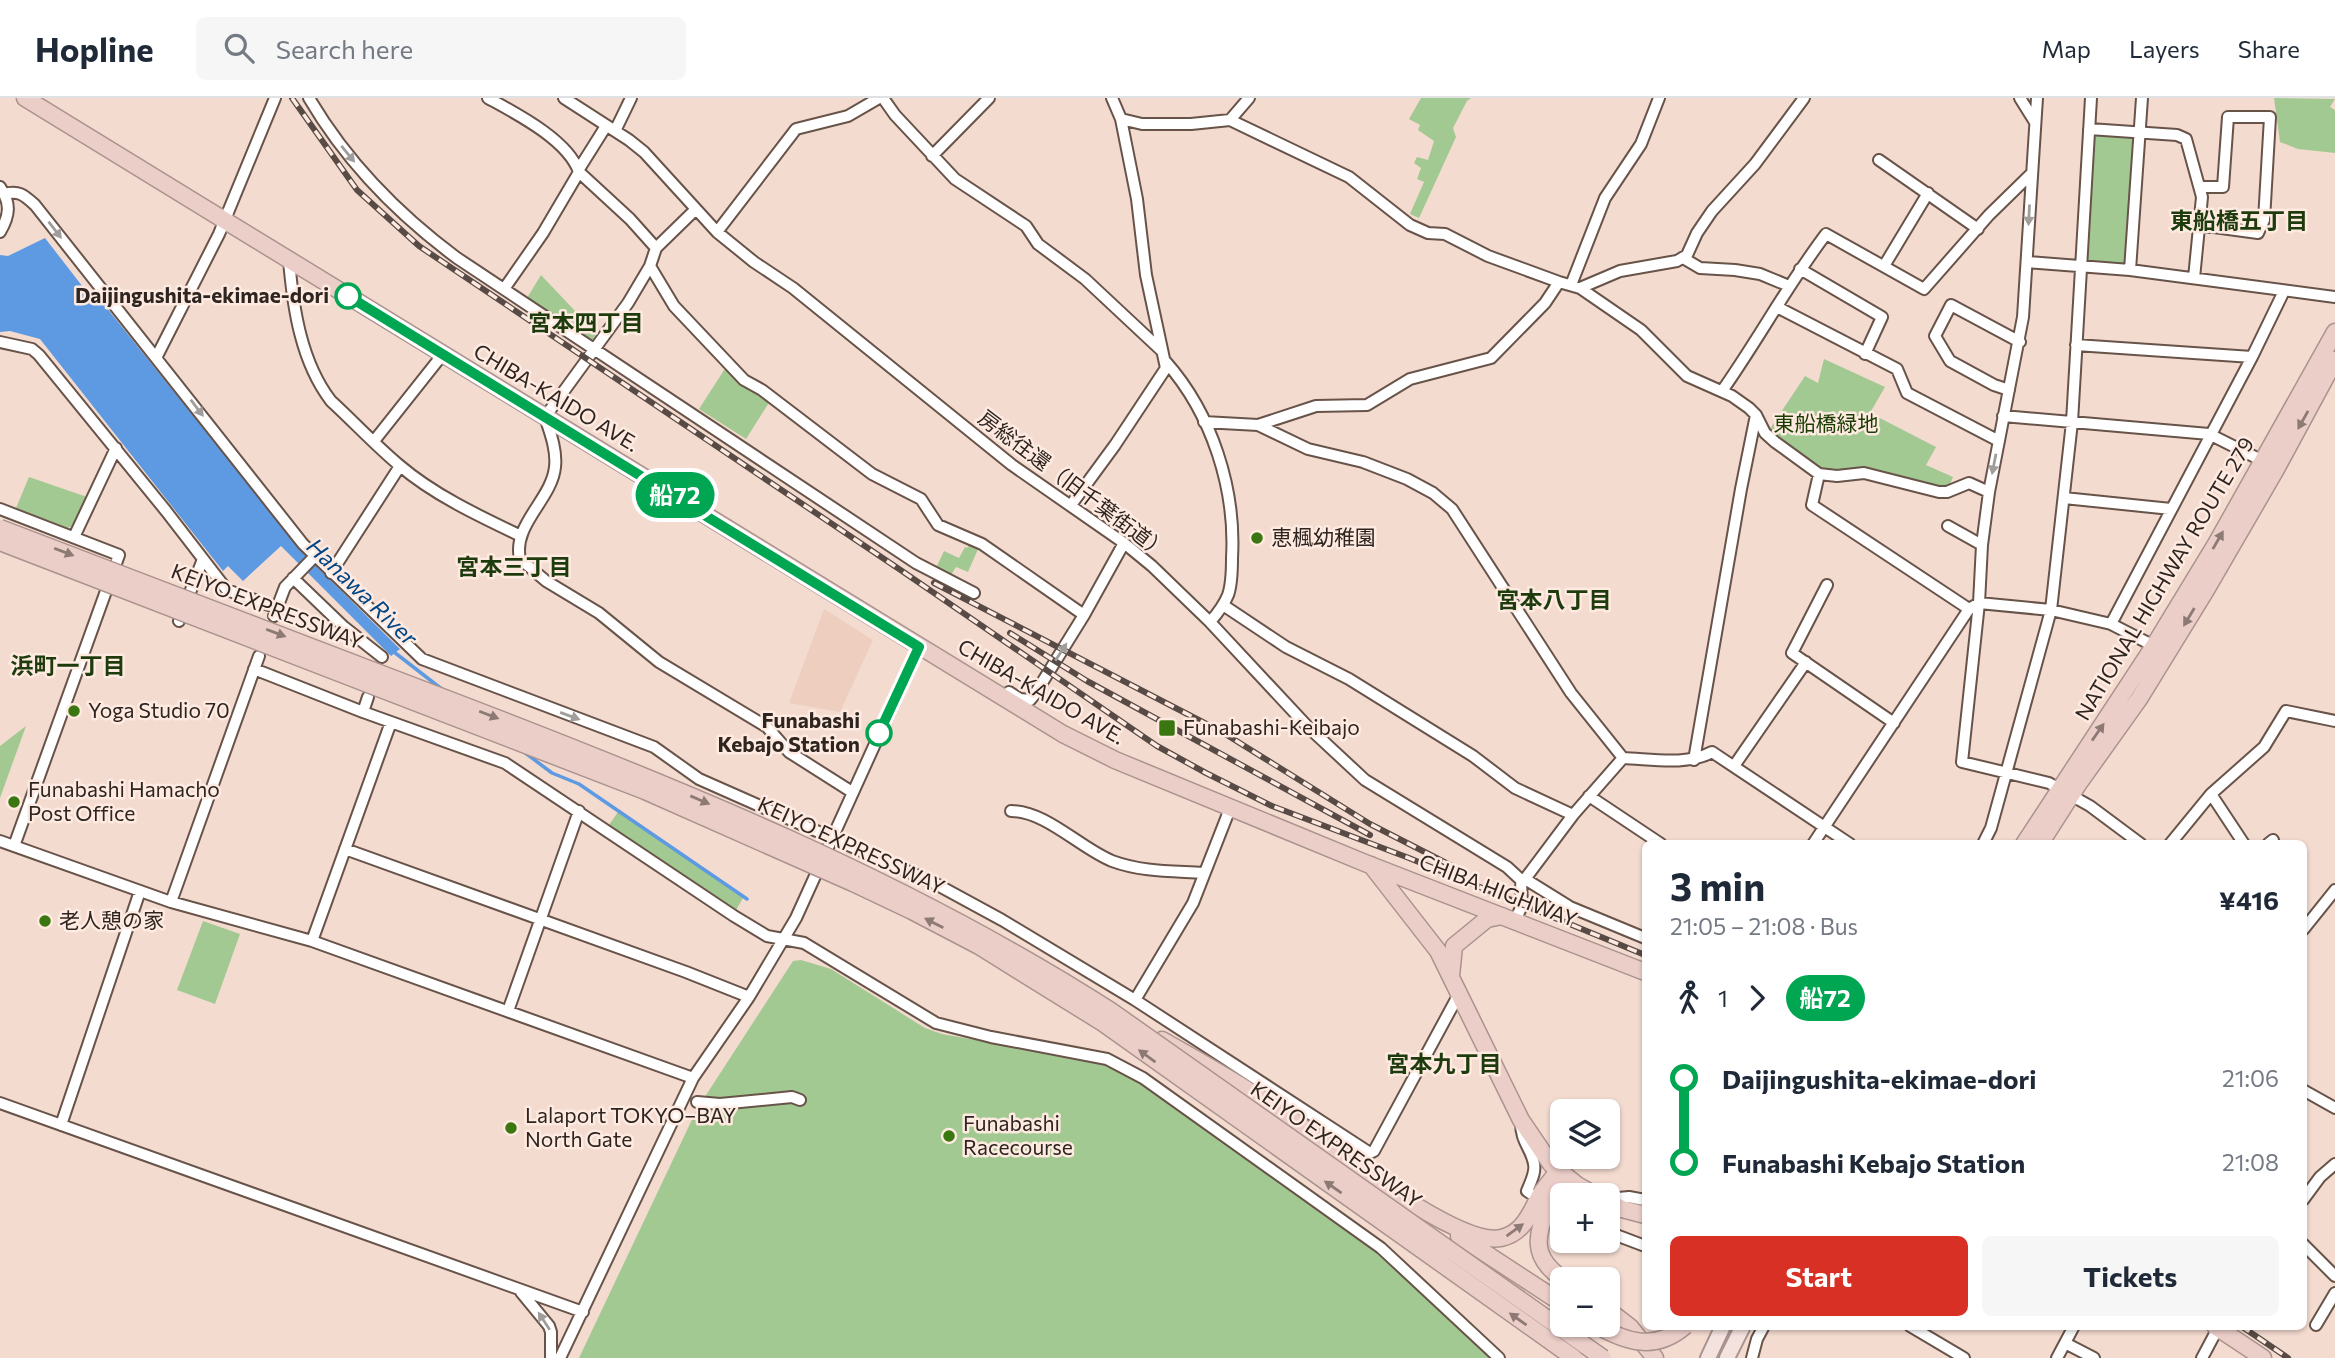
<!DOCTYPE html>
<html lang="en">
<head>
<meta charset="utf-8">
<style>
  body { margin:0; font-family:Commissioner,"Noto Sans JP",sans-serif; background:#f6f6f7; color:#1f2937; height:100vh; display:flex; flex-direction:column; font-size:26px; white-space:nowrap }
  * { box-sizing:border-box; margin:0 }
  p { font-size:23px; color:#747a83 }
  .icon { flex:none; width:38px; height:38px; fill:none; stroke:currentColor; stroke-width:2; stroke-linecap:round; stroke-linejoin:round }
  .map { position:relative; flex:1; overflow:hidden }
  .panel { position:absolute; left:1642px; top:742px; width:665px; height:490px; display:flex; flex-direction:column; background:#fff; border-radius:10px; box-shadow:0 2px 5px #0004 }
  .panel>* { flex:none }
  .badge { padding:0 14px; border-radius:23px; font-size:24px; line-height:46px }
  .buttons { position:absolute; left:1550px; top:1001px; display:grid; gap:14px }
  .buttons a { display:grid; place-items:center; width:70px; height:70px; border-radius:10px; background:#fff; box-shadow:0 2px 5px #0004; font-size:35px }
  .map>.badge { position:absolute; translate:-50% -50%; box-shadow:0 0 0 4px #fff }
  .legs { display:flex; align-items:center; gap:10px; height:77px; padding:0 28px; font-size:23px }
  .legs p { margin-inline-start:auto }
  .head { display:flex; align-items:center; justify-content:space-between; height:119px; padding:0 28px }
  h1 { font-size:38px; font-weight:700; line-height:52px }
  .primary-button { display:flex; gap:14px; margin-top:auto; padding:14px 28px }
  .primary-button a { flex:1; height:80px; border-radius:10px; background:#d93025; color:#fff; font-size:28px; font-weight:700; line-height:80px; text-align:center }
  .primary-button a+a { background:#f6f6f7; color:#1f2937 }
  ul { padding:0 28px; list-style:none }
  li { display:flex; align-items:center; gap:24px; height:84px; font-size:26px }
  li i { display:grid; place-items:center; width:10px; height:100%; margin:0 9px; background:currentColor }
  li i::after { content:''; width:18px; height:18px; margin:-9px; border:5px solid; border-radius:50%; background:#fff }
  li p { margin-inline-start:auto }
  li:first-child i { background:linear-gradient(#0000 50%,currentColor 0) }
  li:last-child i { background:linear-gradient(currentColor 50%,#0000 0) }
  header { display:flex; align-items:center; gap:42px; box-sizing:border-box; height:98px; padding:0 35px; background:#fff; border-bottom:2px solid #e0e1e3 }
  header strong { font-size:33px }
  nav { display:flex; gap:38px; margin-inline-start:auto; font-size:24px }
  .search { width:490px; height:63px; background:#f6f6f7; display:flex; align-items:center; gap:18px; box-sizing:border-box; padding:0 24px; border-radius:10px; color:#747a83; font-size:26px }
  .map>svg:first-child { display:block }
</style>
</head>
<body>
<header>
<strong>Hopline</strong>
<div class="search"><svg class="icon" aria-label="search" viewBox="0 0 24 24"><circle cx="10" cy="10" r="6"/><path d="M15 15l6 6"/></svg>Search here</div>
<nav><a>Map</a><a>Layers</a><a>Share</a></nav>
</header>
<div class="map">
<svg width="2335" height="1260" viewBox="0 0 2335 1260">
  <rect width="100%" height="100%" fill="#f4dbd0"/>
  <!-- built -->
  <path fill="#edcebf" d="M824 511 873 542 840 614 789 605Z"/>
  <!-- green -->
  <path fill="#a3c992" d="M1421 0H1471L1467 3 1453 30 1456 39 1419 120 1410 116 1424 84 1417 81 1421 70 1414 65 1417 59 1428 62 1434 43 1418 32 1420 27 1409 21Z
    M2274 0 2335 1 2330 9 2335 12V55L2298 51 2280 44Z
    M2097 37 2134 39 2136 43 2127 164 2123 167 2090 164 2086 160 2094 40Z
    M541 177 596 235 593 242 527 200Z
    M1824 261 1885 289 1870 315 1936 349 1926 367 1953 379 1948 391 1821 373 1768 334 1805 278 1818 285Z
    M726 269 745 288 770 303 746 341 699 311Z
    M29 379 87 399 74 427 68 430 16 410Z
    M969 447 978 451 968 474 956 469 951 477 936 470 944 453 959 460 965 449 967 450Z
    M26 628 0 700V648Z
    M618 714 743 800 736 812 609 727Z
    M203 823 240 836 215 906 177 892Z
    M801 862 831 871 925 930 942 936 1091 962 1108 966 1131 977 1254 1067 1362 1141 1399 1170 1492 1260H579L697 1011 793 863Z"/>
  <!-- water -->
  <path fill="#5d9ae2" d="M45 140 93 202 98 199 305 457 400 551 391 558 281 448 243 483 228 468 223 473 40 241 10 233 0 234V157L8 158Z"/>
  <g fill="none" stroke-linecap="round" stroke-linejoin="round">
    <!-- stream -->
    <path stroke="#5d9ae2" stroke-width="3.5" d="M394 554 443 592
      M524 654 552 675 579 686 747 801"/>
    <defs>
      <path id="minor" d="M309 0C346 63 399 117 457 160L916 465 974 495
        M488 0C517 16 568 42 579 74L543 135 504 191
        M564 0 629 42 644 54 717 134 754 164 793 190 1012 367 1124 445 1152 468 1210 524 1307 628 1365 682 1507 769 1521 782 1522 808 1515 822
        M883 0 895 17 955 81 1026 128 1038 146 1085 181 1162 253
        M2020 0 2035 24
        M2037 0 2023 219 1989 394 1982 447 1979 505 1962 664 2049 685 2090 708 2141 746
        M1121 21 1142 26H1191L1230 22 1349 79 1410 127 1428 135 1445 136 1488 158 1559 184 1580 190 1641 232 1687 278 1732 298 1749 310 1756 317 1765 335 1775 344 1819 376 1837 378 1864 375 1939 394H1947L1969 385 1989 394
        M1230 22 1249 0
        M2089 31 2177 37 2186 41 2202 99 2194 180
        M615 33 631 0
        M932 58 989 0
        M1879 62 1978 131
        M579 71 606 28
        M579 74 630 121 656 150
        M0 89C11 105 10 117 0 134
        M4 96C19 92 24 97 35 107L303 446 422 561 654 649 699 681 934 785 1002 822 1135 902 1370 1055 1374 1053 1459 896
        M696 111 656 150 650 168 628 205 545 319C550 334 557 352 555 369 552 401 512 427 520 461L546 483 599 515 659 564 767 629 789 654 852 694
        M2199 127 2258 135 2264 122 2270 19H2228L2223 89H2201
        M717 134 796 31 848 18 879 0
        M1683 160 1700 170 1735 172 1760 176 1789 188
        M289 162C293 210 301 264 331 303 354 324 375 347 399 367 434 397 479 418 521 438
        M2027 164 2130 172 2335 199
        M650 168 674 208 744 282 762 292 872 376 921 401 938 427 982 446 1084 517
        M1884 168 1928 95
        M1800 171 1882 219 1865 256
        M2130 172 2142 0
        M1571 187 1605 100 1641 46 1659 0
        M1580 190 1620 173 1677 163 1687 157 1697 135 1712 113 1755 66 1804 0
        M1777 209 1897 271 1907 295 1999 343
        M0 244 32 251 39 257 166 413 227 492 277 510
        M2076 247 2252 259
        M157 258 219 136 275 0
        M1166 264C1212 316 1236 391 1232 460 1232 472 1232 486 1228 497 1224 507 1217 516 1210 524
        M2009 292 1994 287 1950 263 1935 238 1951 207 2020 244
        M1722 293C1758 242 1788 186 1826 136L1924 191 1989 117 2032 75
        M2003 318 2209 336 2263 363
        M1204 324 1258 327 1316 308 1367 307 1410 281 1491 260 1545 205 1559 184
        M1258 327 1308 351 1363 364 1407 381 1433 395 1452 411 1571 595 1623 660
        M374 343 443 256
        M1819 376 1812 407 1969 511
        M2064 400 2171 411
        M1071 407 1115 347 1166 270 1146 177 1137 101 1121 21 1112 0
        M0 411 119 457 14 748
        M1948 428 1982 447
        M74 439 116 350
        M331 475 400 368
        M293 480 344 529 382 559
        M1827 487 1792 555 1894 625
        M1223 507 1286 549 1349 581 1473 658 1515 690 1573 717
        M274 518 285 489 315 458
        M179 523 203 461
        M2111 526 2252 259 2284 193
        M254 571 363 614 505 665 734 818 767 838 804 845 936 925 991 939 1107 961 1143 980 1381 1150 1499 1260
        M1009 594 1020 601 1030 602 1035 596 1084 517 1124 445
        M363 614 368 599
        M1694 662 1741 391 1756 317
        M1734 668 1806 564
        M2211 696 2264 649 2286 613 2335 623
        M1589 698 1661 746
        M1011 713C1046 713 1080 750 1112 763 1142 774 1172 773 1203 775
        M0 743 171 804 312 843 693 980
        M1813 746 1969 511 1979 505 2051 512 2111 526 2154 548
        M1983 746 1991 730 2051 512 2072 324 2091 0
        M2170 746 2211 696 2244 746
        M2268 746 2273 742
        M345 751 686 874 749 899
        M1525 781 1570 809 1645 840
        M1521 782 1525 781 1573 717 1623 660C1652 661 1686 668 1712 654L1850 746
        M171 804 259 558
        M2303 832 2335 792
        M312 843 391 624
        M1135 902 1193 805 1231 708
        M508 913 579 713
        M2303 992 2335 1010
        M697 1004 720 1006 792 999 800 1002
        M0 1005 583 1214
        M1521 1024C1521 1045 1531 1049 1534 1066 1536 1075 1530 1085 1527 1093L1530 1095
        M61 1027 140 793
        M1608 1101 1629 1099 1645 1102
        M2303 1102 2320 1079 2335 1066
        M1559 1117 1563 1118
        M1608 1134 1645 1148
        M2303 1146 2335 1178
        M521 1194 549 1228 551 1234V1260
        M2316 1227 2335 1195
        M1910 1228 1964 1260
        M2065 1245 2094 1260
        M560 1260 693 980 749 899 796 820 919 549
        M1752 1260 1757 1241 1764 1228
        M2057 1260 2074 1228
        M2202 1260 2218 1230"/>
      <path id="major" d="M1708 1260 1723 1228
        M1727 1260 1743 1228"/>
      <path id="highway" d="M25 0 1063 636 1115 662 1365 765 1645 874
        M2024 746 2154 548 2216 446 2335 234
        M2040 746 2079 685 2139 601 2206 492 2275 373 2335 262
        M1371 767 1438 853 1521 1022 1551 1066 1577 1087 1595 1097
        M1451 878 1454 848 1487 821 1502 818
        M1162 942C1199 963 1237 984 1272 1008 1315 1036 1455 1150 1501 1140 1525 1135 1531 1112 1542 1094 1547 1087 1553 1080 1558 1073
        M1557 1079C1549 1120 1517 1150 1563 1181
        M1608 1104 1622 1111 1645 1117
        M1459 1138 1563 1206
        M1608 1212 1630 1229 1655 1260
        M2215 1228 2263 1260"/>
    </defs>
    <!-- minor casing -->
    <use href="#minor" stroke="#685349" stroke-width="14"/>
    <!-- major casing -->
    <use href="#major" stroke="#aa938e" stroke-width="18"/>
    <!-- highway casing -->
    <use href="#highway" stroke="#aa938e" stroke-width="19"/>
    <!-- minor -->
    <use href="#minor" stroke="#fff" stroke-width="10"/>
    <!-- major -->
    <use href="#major" stroke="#f4e2df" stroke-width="14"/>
    <!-- highway -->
    <use href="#highway" stroke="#eccec9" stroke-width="16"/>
    <defs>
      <path id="rail" d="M292 0 357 92 419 148 902 473 1157 648 1206 675 1272 708 1409 760 1645 857
        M934 485 1222 634 1370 726 1456 770
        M1010 535 1087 583 1370 737
        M2241 1228 2288 1260"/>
    </defs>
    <!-- rail casing -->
    <use href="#rail" stroke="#584b45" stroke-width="6"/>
    <!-- rail -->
    <use href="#rail" stroke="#feeae0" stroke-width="3.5" stroke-dasharray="10" stroke-linecap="butt"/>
    <defs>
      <path id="highway-bridge" d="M0 430C150 487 300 544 450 602 678 689 905 781 1111 913L1603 1260
        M0 444 645 693 853 785 912 813 979 848 1103 925 1574 1260
        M1596 1227C1626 1244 1655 1254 1685 1228"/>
    </defs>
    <!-- highway-bridge casing -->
    <use href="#highway-bridge" stroke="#aa938e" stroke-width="19" stroke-linecap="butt"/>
    <!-- highway-bridge -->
    <use href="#highway-bridge" stroke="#eccec9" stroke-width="16"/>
  </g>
  <!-- one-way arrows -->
  <defs><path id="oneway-solid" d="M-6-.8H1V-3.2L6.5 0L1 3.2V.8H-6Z" transform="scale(1.75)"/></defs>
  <g fill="#a19d9b">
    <use href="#oneway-solid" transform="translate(348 56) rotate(51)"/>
    <use href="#oneway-solid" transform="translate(2029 117) rotate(93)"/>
    <use href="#oneway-solid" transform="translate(55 132) rotate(52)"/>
    <use href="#oneway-solid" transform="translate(197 310) rotate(53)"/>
    <use href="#oneway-solid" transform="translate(1994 366) rotate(101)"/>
    <use href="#oneway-solid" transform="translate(1061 554) rotate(-57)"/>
    <use href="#oneway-solid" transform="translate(570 618) rotate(20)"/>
    <use href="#oneway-solid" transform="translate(544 1223) rotate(-123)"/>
  </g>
  <g fill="#8d7a74">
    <use href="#oneway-solid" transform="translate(2303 322) rotate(119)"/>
    <use href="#oneway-solid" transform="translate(2218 442) rotate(-60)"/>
    <use href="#oneway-solid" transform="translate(64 454) rotate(21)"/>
    <use href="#oneway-solid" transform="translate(2189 519) rotate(121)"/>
    <use href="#oneway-solid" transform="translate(276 535) rotate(21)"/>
    <use href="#oneway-solid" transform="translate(489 617) rotate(21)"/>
    <use href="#oneway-solid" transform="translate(2098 634) rotate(-55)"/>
    <use href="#oneway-solid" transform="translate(700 702) rotate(23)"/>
    <use href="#oneway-solid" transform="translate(934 825) rotate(-153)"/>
    <use href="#oneway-solid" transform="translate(1147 958) rotate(-144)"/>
    <use href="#oneway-solid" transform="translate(1333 1089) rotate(-145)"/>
    <use href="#oneway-solid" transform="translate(1515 1132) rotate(-36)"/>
    <use href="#oneway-solid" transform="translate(1518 1221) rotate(-145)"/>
  </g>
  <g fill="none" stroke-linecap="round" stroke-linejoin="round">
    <defs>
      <path id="line-1" d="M348 198 919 549 879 635"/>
    </defs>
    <!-- line-1 casing -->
    <use href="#line-1" stroke="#fff" stroke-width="16"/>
    <!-- line-1 -->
    <use href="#line-1" stroke="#00a651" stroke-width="10"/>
  </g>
  <!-- markers -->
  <g fill="#fff" stroke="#00a651" stroke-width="3.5">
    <circle cx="348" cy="198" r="12"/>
    <circle cx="879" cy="635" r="12"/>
  </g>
  <g fill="#3b7710" stroke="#feeae0" stroke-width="2.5">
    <circle cx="1257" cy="440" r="7"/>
    <circle cx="74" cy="613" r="7"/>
    <rect x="1158" y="621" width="18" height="18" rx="3.5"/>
    <circle cx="14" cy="704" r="7"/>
    <circle cx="45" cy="823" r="7"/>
    <circle cx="511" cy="1030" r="7"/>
    <circle cx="949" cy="1038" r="7"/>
  </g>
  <g text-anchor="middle" stroke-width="5" stroke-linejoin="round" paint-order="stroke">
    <!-- stop labels -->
    <g font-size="21" font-weight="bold" fill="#2e2520" stroke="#feeae0" text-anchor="end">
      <text x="329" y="205">Daijingushita-ekimae-dori</text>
      <text x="860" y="630">Funabashi<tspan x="860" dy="24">Kebajo Station</tspan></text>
    </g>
    <!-- street labels -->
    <g font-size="21" fill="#2e2520" stroke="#feeae0">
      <text transform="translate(556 300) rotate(31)" y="7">CHIBA-KAIDO AVE.</text>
      <text transform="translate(1073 387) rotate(37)" y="7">房総往還（旧千葉街道）</text>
      <text transform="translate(2165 481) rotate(-59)" y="7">NATIONAL HIGHWAY ROUTE 279</text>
      <text transform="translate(267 509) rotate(21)" y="7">KEIYO EXPRESSWAY</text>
      <text transform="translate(1041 594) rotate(30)" y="7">CHIBA-KAIDO AVE.</text>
      <text transform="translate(851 748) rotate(25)" y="7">KEIYO EXPRESSWAY</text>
      <text transform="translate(1498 793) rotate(21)" y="7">CHIBA HIGHWAY</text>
      <text transform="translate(1336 1047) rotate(35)" y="7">KEIYO EXPRESSWAY</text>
    </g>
    <!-- park labels -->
    <g font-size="21" fill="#193c02" stroke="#feeae0">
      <text x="1826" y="333">東船橋緑地</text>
    </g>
    <!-- poi labels -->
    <g font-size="21" fill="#2e2520" stroke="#feeae0" text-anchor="start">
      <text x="1271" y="447">恵楓幼稚園</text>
      <text x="88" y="620">Yoga Studio 70</text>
      <text x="1183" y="637">Funabashi-Keibajo</text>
      <text x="28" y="699">Funabashi Hamacho<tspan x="28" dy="24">Post Office</tspan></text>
      <text x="59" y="830">老人憩の家</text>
      <text x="525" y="1025">Lalaport TOKYO−BAY<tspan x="525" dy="24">North Gate</tspan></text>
      <text x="963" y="1033">Funabashi<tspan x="963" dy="24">Racecourse</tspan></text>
    </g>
    <!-- neighbourhood labels -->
    <g font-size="23" font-weight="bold" fill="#1d3b0c" stroke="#feeae0">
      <text x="2239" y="131">東船橋五丁目</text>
      <text x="586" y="233">宮本四丁目</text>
      <text x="514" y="477">宮本三丁目</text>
      <text x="1554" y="510">宮本八丁目</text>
      <text x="68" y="576">浜町一丁目</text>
      <text x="1444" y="974">宮本九丁目</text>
    </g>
    <!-- water labels -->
    <g font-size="23" font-style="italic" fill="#004585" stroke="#feeae0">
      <text transform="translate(362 494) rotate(44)" y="8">Hanawa River</text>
    </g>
  </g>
</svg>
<div class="buttons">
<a><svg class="icon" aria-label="layers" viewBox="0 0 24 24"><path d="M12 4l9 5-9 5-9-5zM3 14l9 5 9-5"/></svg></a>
<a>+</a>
<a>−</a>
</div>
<b class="badge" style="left:675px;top:397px;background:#00a651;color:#fff">船72</b>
<section class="panel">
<div class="head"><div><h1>3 min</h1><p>21:05 – 21:08 · Bus</p></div><b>¥416</b></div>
<div class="legs"><svg class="icon" aria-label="walk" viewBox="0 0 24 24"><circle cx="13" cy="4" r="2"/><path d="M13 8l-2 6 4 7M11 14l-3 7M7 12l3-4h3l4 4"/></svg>1<svg class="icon" aria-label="forward" viewBox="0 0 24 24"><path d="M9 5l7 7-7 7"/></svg><b class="badge" style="background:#00a651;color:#fff">船72</b></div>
<ul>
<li><i style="color:#00a651"></i><b>Daijingushita-ekimae-dori</b><p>21:06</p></li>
<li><i style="color:#00a651"></i><b>Funabashi Kebajo Station</b><p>21:08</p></li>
</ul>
<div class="primary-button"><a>Start</a><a>Tickets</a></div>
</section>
</div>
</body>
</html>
